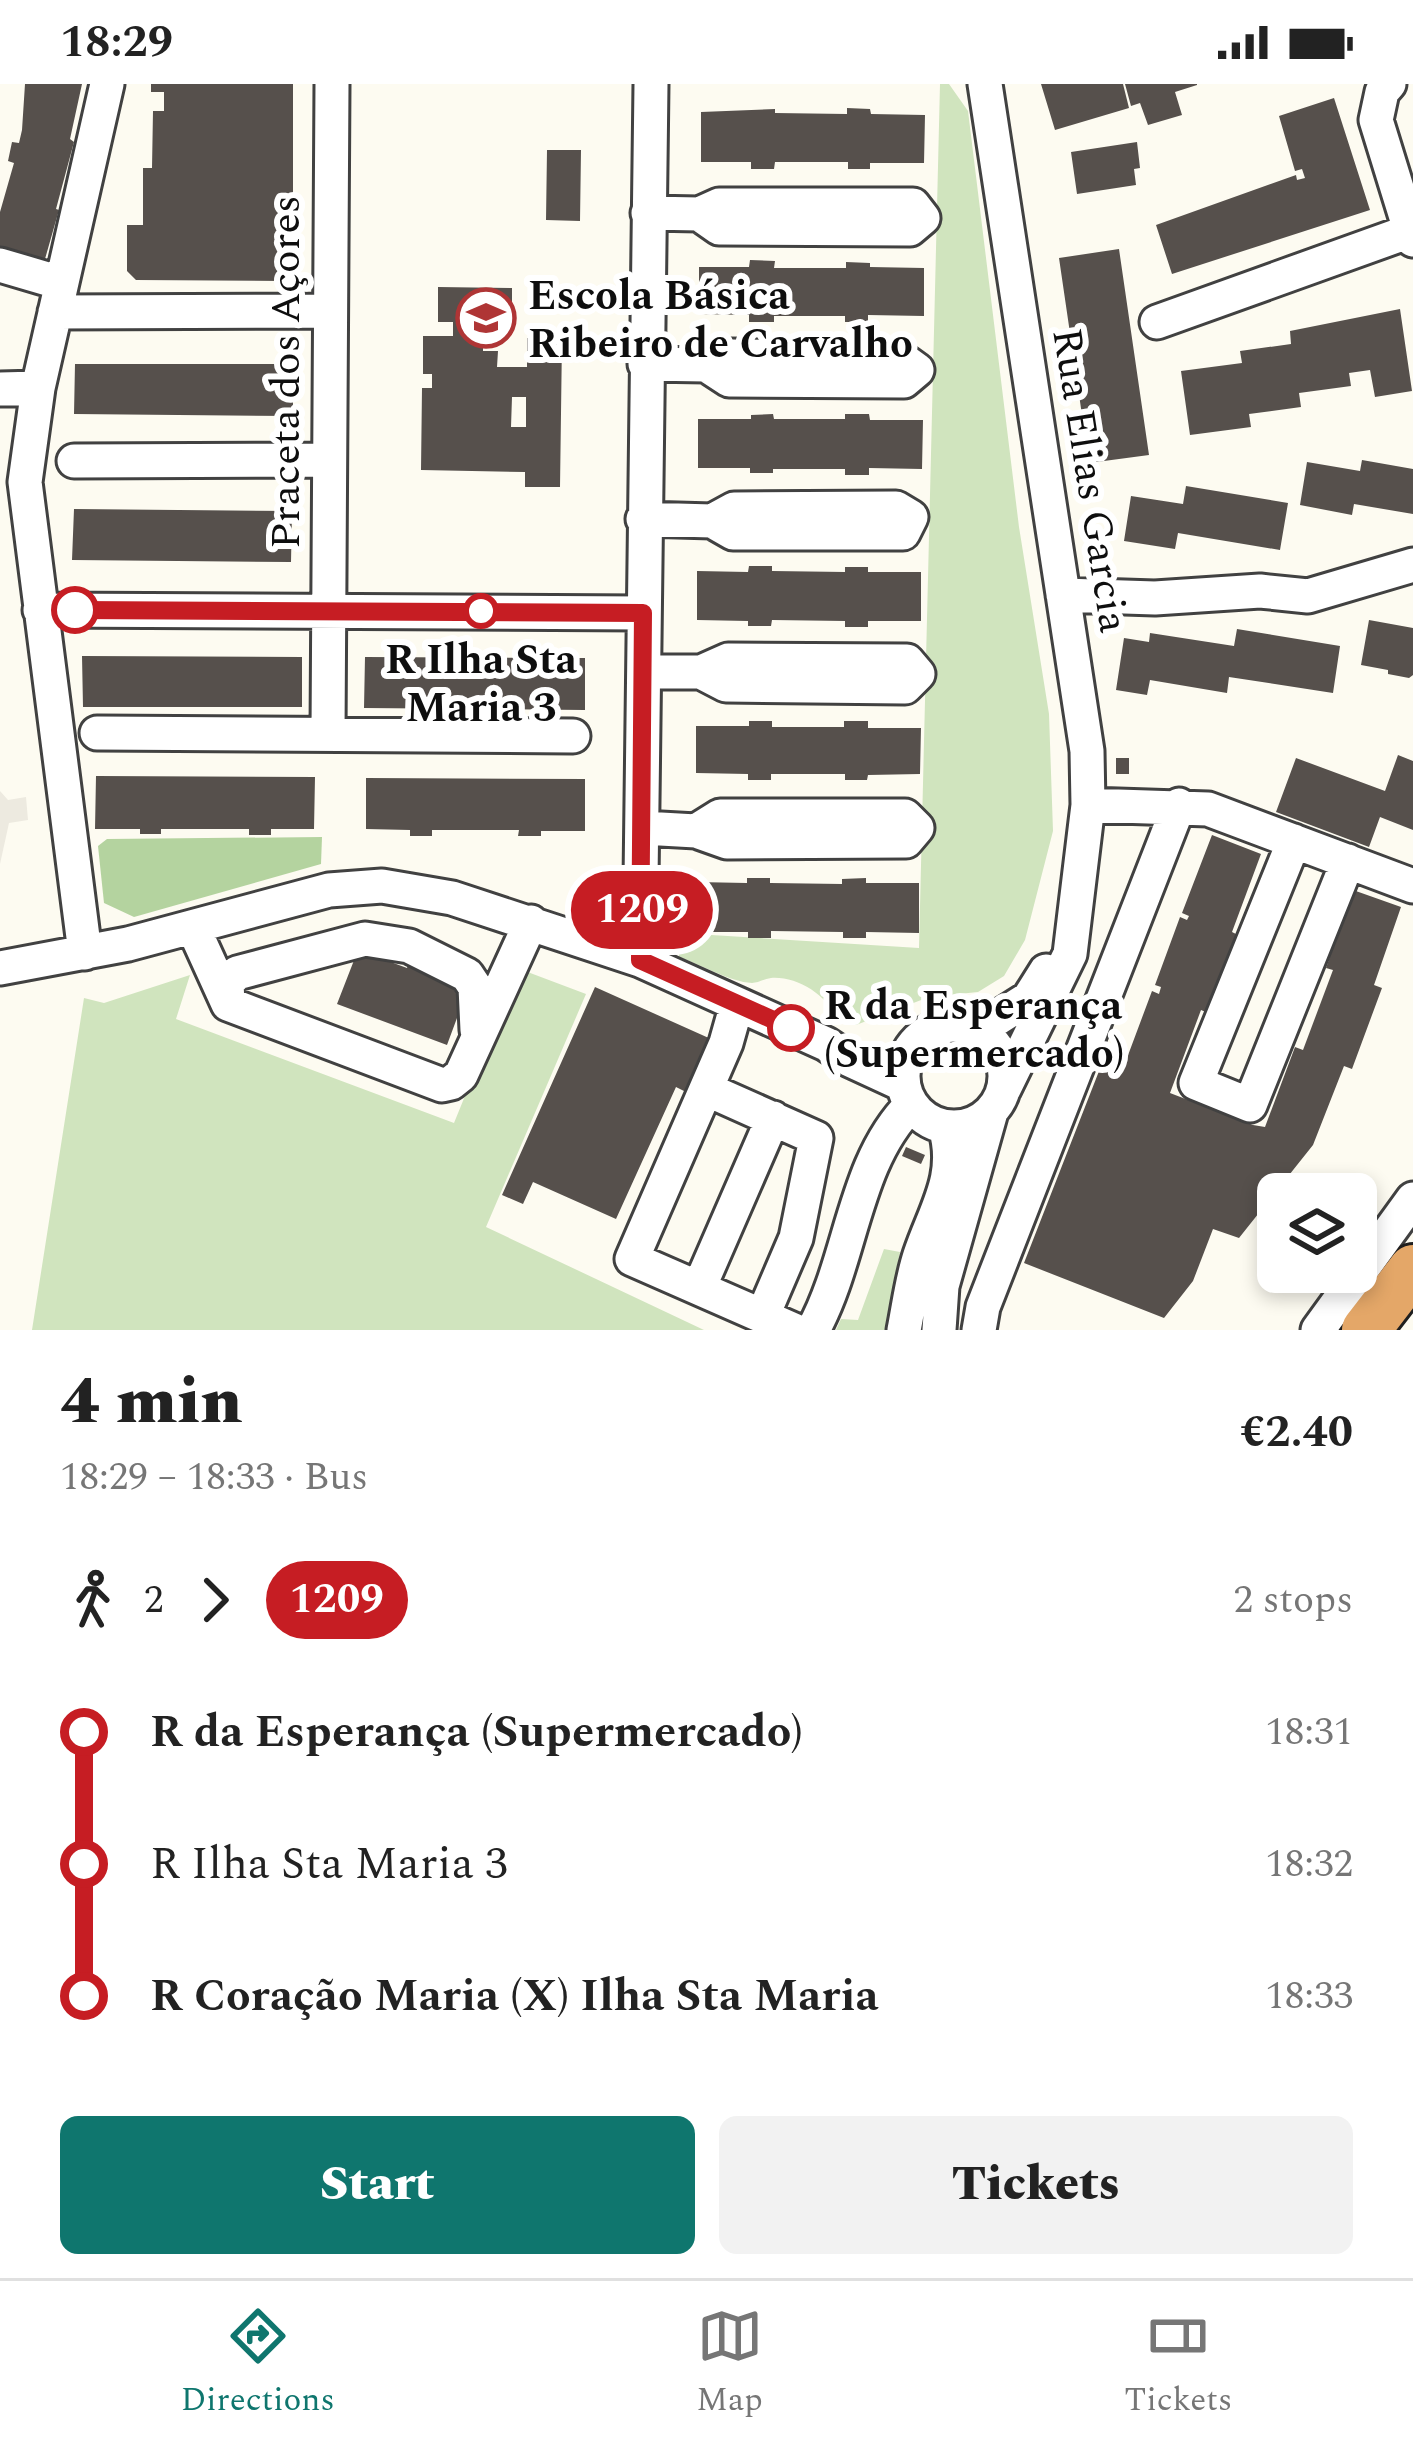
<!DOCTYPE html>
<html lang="en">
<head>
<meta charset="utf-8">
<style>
  body { margin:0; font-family:Spectral,serif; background:#f2f2f2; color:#222; height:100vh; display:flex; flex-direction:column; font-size:45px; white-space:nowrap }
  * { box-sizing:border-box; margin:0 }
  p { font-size:39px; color:#767676 }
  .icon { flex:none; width:66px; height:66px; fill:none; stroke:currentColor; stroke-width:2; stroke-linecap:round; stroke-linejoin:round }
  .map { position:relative; height:1246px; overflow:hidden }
  .details { display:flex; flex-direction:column; background:#fff; flex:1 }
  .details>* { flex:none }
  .badge { padding:0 24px; border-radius:39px; font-size:42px; line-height:78px }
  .controls { position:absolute; left:1257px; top:1089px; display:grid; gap:24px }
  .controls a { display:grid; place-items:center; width:120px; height:120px; border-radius:18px; background:#fff; box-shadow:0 6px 18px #0003; font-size:60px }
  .map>.badge { position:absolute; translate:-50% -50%; box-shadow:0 0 0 6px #fff }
  .legs { display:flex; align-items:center; gap:18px; height:132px; padding:0 60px; font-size:39px }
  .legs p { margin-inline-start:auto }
  .overview { display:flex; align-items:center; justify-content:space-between; height:204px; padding:0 60px }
  h1 { font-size:66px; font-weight:800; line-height:90px }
  .button { display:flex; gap:24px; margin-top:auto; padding:24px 60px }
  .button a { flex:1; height:138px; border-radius:18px; background:#0f766e; color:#fff; font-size:48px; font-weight:800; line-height:138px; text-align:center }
  .button a+a { background:#f2f2f2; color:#222 }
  ul { padding:0 60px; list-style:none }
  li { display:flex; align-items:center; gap:42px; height:132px; font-size:45px }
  li i { display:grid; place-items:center; width:18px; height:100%; margin:0 15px; background:currentColor }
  li i::after { content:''; width:30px; height:30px; margin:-15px; border:9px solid; border-radius:50%; background:#fff }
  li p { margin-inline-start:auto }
  li:first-child i { background:linear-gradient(#0000 50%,currentColor 0) }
  li:last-child i { background:linear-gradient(currentColor 50%,#0000 0) }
  .status { display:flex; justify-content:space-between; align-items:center; height:84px; padding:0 60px; background:#fff; direction:ltr }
  .status svg { height:33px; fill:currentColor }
  .menu { display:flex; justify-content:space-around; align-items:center; height:168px; border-top:3px solid #e0e0e0; background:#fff; font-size:33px; color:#767676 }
  .menu a { display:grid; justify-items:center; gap:6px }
  .menu .current { color:#0f766e }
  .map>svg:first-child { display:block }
</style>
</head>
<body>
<div class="status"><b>18:29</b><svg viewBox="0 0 49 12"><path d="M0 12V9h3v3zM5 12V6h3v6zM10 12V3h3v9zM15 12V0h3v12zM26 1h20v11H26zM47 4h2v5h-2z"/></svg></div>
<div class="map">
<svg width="1413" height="1246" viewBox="0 0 1413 1246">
  <rect width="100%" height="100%" fill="#fdfbf1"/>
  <!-- green -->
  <path fill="#d0e4be" d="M940 0H949L968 27 1019 443 1049 630 1053 747 1025 856 1004 892 978 908 929 913 856 941 837 939C831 913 798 892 771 894 764 895 758 899 752 899 730 898 700 880 679 873V849L919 864Z
    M517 884 586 910 486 1143 704 1246H32L84 914 104 919 190 891 176 935 454 1039Z
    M884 1165 900 1168 885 1246H836L841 1235 858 1236Z"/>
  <!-- forest -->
  <path fill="#b4d39f" d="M322 753 321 780 134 833 104 819 98 762 107 755Z"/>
  <!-- plaza -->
  <path fill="#edeae0" d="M0 707 8 716 26 713 28 736 9 739 0 780Z"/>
  <!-- building -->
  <path fill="#56504c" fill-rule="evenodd" d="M25 0H82L70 55 74 58 56 125 59 126 43 182 0 173V128L14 79 8 77 12 58 19 59 22 46Z
    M151 0H293V187L284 197 136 196 127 187V141H143V84H152L153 27H164V8H151Z
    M1041 0H1123L1129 24 1055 46Z
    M1125 0H1197V1L1175 8 1182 31 1148 41 1140 19 1131 22Z
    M1334 14 1370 126 1172 190 1156 141 1296 91 1297 96 1305 94 1302 85 1295 87 1279 32Z
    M847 24 870 25 871 30 925 31 924 79H870V85H848V78H775L774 85H751V78H701V28L775 25V29L847 30Z
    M1137 58 1140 84 1134 85 1136 101 1077 110 1071 68Z
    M547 66H581L580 137 546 136Z
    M1119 165 1149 371 1089 379 1059 174Z
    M750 176 775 177 774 184H846V178L870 179V183L924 184V232L868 231V238H845V232H774V238H749V231L699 230V183H749Z
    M438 203 512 204V239L483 238V267H498L497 283H527V254L562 255 560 403H525V388L421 386 422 304H432V290H423V252H453V238H438ZM512 313H526V343H511Z
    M1400 225 1412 307 1375 313 1370 286 1349 289 1351 302 1299 309 1301 323 1249 330 1251 343 1190 351 1181 287 1242 279 1240 267 1291 260 1290 247Z
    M75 280H293V332L74 330Z
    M773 330 774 335H845V330H869L870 336H923L922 385 869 384V391H845V385H773V389H750V384H698V335H751V331Z
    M1362 376 1413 385V430L1354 420 1352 431 1300 421 1307 378 1360 387Z
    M1186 402 1288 419 1280 466 1178 449 1175 465 1124 457 1131 412 1183 420Z
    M74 425 292 427 291 478 72 476Z
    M749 482H772V487L845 488V483H868V488H921V537H868V543H845V537L772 536 771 542H748V537L697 536V487L748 488Z
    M1369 536 1413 544V591L1409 594 1388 590V586L1361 581Z
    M1237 545 1340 562 1333 609 1229 593 1227 609 1150 596 1147 611 1116 606 1124 554 1149 558 1150 549 1234 562Z
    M82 572 302 573V623H83Z
    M365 573 585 574V626L364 624Z
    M749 637H772V643H844V637H868V644H921L920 690 868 691 867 696H845V690H771V696H748V690L696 689V642H749Z
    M1398 671 1413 677V746L1380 733 1369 763 1276 728 1296 674 1385 707Z
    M1116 674H1129V690H1116Z
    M96 692 315 693 314 745H271V751H249V745H161V750H140V745H95Z
    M366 694 585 695V747H541V752H518L519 746H432V752H410V746L366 745Z
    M1212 751 1261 770 1232 848 1238 851 1208 929 1201 926 1170 1009 1253 1041 1265 1043 1295 963 1303 966 1333 886 1326 884 1353 806 1401 823 1374 901 1382 904 1352 985 1344 982 1313 1061 1239 1154 1213 1145 1193 1197 1164 1234 1024 1179 1101 982 1121 990 1152 907 1159 910 1161 903 1155 901 1180 833 1187 836 1189 832 1182 829Z
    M747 794H770V799L842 800V795L866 794V799H919V849L866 848V854H843V848L771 847V854H748V848H696V798L747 799Z
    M358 866 407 884 409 878 467 907 447 961 337 920Z
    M595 903 711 955 686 1008 676 1003 616 1135 533 1098 523 1120 502 1111Z
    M906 1063 925 1071 921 1080 902 1072Z"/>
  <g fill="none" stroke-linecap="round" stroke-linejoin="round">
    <defs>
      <path id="minor" d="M985 0 1087 667 1088 721 1070 870 1004 1005
        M1389 0 1382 8 1376 36 1413 156
        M648 129 699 130 719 121H913L923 134 910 145 719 144 699 130
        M0 181 61 199
        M55 228 328 227
        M1157 238 1413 146
        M645 280 706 281 727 272 899 273 917 286 904 297 729 296 706 281
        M0 305 38 304
        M74 377 329 376
        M643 435 712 437 734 425 896 424 911 433 903 449H733L712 437
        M1063 511 1155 514 1260 507 1308 512 1413 481
        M40 526 643 529
        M644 588H701L728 576 907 577 918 590 905 603 726 601 701 588
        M97 649 573 652
        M328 649 332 0
        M1088 721 1208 725 1413 802
        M643 744 696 747 720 732H905L917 744 906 757 727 758 696 747
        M1294 757 1196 999 1250 1021 1348 777
        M193 843 228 920 442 1001 451 999 461 991 531 838
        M85 869 25 398 38 304 107 0
        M640 876 651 0
        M0 884 128 860 329 806 382 802 452 814 640 876 826 960 850 976 902 1000
        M228 920 227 899 237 889 365 855 409 862 467 891 475 903 477 946
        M737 920 726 959 632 1175 794 1246
        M903 992a51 51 0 1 1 102 0a51 51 0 1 1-102 0Z
        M979 946 1029 914 1046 887
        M706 1005 816 1054 796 1154 763 1231
        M699 1204 773 1034
        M813 1246C852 1176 853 1079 911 1021
        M904 1246C909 1221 912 1195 920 1171 935 1126 960 1092 945 1043
        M939 1246 942 1202 991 1028
        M979 1246 983 1223 1179 721
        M1318 1246 1413 1115"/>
      <path id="highway" d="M1366 1246 1413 1185"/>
    </defs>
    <!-- minor casing -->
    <use href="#minor" stroke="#414141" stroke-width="39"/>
    <!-- highway casing -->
    <use href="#highway" stroke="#1f1f1f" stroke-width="54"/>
    <!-- minor -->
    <use href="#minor" stroke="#fff" stroke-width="33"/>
    <!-- highway -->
    <use href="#highway" stroke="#e4a768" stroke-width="48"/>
  </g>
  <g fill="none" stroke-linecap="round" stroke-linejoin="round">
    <defs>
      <path id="line-1" d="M75 526 643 529 640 876 791 944"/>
    </defs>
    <!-- line-1 casing -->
    <use href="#line-1" stroke="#fff" stroke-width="27"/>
    <!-- line-1 -->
    <use href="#line-1" stroke="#c61d23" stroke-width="18"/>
  </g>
  <!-- icons -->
  <defs>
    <symbol id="school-ring" viewBox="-11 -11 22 22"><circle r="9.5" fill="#fff" stroke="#af3535" stroke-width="1.5"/><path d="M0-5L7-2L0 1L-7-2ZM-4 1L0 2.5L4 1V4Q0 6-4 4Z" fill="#af3535"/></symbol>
  </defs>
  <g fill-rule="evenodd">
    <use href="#school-ring" x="453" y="201" width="66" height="66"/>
  </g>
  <!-- markers -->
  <g fill="#fff" stroke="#c61d23" stroke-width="6">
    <circle cx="75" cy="526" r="21"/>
    <circle cx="481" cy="527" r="15"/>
    <circle cx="791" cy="944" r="21"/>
  </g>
  <g text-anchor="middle" stroke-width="12" stroke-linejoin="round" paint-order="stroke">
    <!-- poi labels -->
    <g font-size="42" font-weight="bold" fill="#0e0e0e" stroke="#fff" text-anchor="start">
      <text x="528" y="225">Escola Básica<tspan x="528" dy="48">Ribeiro de Carvalho</tspan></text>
    </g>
    <!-- street labels -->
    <g font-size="42" fill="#0e0e0e" stroke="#fff">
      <text transform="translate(284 288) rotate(-90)" y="15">Praceta dos Açores</text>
      <text transform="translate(1092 396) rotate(81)" y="15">Rua Elias Garcia</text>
    </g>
    <!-- stop labels -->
    <g font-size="42" font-weight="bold" fill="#0e0e0e" stroke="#fff">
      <text x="481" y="589">R Ilha Sta<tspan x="481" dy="48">Maria 3</tspan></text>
      <text x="824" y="935" text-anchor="start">R da Esperança<tspan x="824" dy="48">(Supermercado)</tspan></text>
    </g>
  </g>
</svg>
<div class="controls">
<a><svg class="icon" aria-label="layers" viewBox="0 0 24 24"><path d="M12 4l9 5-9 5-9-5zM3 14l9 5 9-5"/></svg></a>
</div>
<b class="badge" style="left:642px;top:826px;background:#c61d23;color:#fff">1209</b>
</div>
<section class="details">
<div class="overview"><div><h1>4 min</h1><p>18:29 – 18:33 · Bus</p></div><b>€2.40</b></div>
<div class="legs"><svg class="icon" aria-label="walk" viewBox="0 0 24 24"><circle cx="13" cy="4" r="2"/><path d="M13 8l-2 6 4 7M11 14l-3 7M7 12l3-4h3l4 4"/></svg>2<svg class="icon" aria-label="forward" viewBox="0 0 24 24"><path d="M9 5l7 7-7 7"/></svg><b class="badge" style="background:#c61d23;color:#fff">1209</b><p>2 stops</p></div>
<ul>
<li><i style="color:#c61d23"></i><b>R da Esperança (Supermercado)</b><p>18:31</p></li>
<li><i style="color:#c61d23"></i><span>R Ilha Sta Maria 3</span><p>18:32</p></li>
<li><i style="color:#c61d23"></i><b>R Coração Maria (X) Ilha Sta Maria</b><p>18:33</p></li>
</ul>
<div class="button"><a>Start</a><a>Tickets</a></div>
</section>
<nav class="menu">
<a class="current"><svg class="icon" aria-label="directions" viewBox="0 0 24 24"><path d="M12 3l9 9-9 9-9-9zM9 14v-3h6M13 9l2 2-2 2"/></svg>Directions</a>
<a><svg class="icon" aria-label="map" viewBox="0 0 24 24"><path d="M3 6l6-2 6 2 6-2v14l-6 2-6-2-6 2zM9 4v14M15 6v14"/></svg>Map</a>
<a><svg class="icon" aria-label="tickets" viewBox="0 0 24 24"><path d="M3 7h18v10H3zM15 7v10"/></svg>Tickets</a>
</nav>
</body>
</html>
